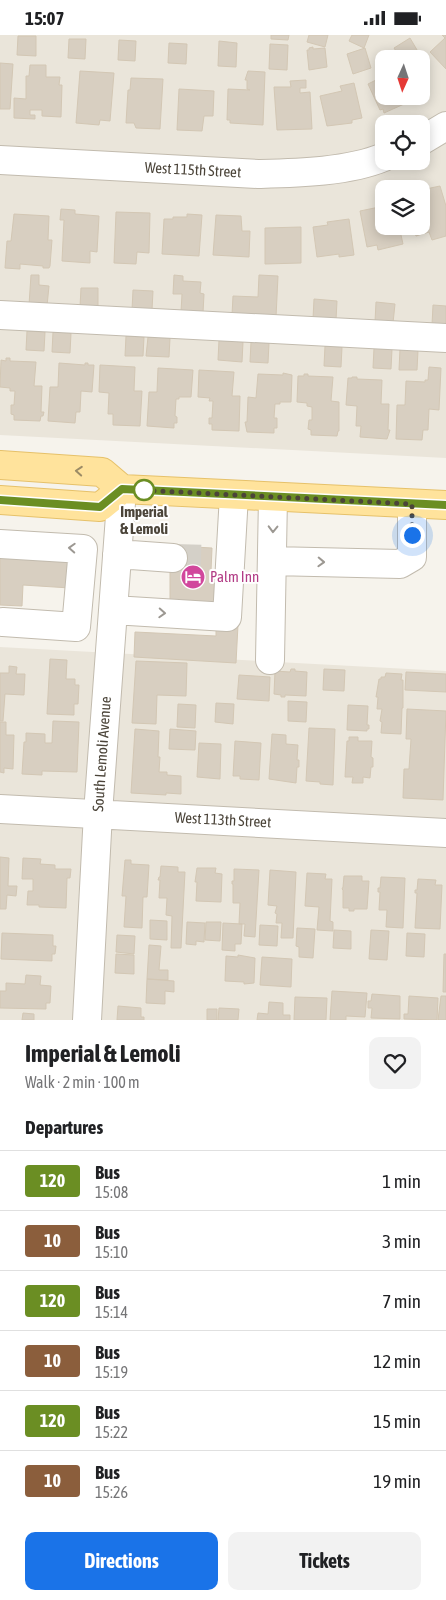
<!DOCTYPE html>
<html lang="en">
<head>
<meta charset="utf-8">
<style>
  body { margin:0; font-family:"Asap Condensed",sans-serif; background:#f2f2f2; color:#202124; height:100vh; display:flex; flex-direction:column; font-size:19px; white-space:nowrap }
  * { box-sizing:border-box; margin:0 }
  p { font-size:16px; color:#757577 }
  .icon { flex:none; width:28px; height:28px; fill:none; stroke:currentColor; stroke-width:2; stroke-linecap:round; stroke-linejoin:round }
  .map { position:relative; height:985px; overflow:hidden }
  .sheet { display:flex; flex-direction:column; background:#fff; flex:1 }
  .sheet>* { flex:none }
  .badge { padding:0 10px; border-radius:4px; font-size:18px; line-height:32px }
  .needle { width:32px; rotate:183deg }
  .buttons { position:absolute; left:375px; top:15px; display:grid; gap:10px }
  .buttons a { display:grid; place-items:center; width:55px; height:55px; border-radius:10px; background:#fff; box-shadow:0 2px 12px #0003; font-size:25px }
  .you { position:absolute; width:25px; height:25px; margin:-12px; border:4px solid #fff; border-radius:50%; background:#1a73e8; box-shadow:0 0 0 8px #1a73e833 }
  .map>.badge { position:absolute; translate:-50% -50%; box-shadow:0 0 0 2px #fff }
  h2 { padding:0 25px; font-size:19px; line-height:45px }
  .round { display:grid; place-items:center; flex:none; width:52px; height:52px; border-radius:10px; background:#f2f2f2 }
  .head { display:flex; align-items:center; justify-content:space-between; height:85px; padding:0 25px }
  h1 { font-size:24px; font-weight:700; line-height:38px }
  .cta { display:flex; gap:10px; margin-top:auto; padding:10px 25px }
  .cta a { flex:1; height:58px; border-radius:10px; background:#1a73e8; color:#fff; font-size:20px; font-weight:700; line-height:58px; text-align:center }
  .cta a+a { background:#f2f2f2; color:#202124 }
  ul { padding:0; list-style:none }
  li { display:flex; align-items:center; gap:15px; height:60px; padding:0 25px; border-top:1px solid #e0e0e0 }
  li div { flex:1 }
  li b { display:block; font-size:19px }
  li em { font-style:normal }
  li .badge { min-width:55px; font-weight:700; text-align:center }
  .status { display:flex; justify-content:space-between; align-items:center; height:35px; padding:0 25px; background:#fff; direction:ltr }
  .status svg { height:14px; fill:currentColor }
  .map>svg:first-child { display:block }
</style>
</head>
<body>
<div class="status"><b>15:07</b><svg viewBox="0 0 49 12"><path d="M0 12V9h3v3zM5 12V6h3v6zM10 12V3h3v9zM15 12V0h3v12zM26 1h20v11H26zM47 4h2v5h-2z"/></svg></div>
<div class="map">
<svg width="446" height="985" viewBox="0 0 446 985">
  <rect width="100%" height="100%" fill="#f6f3ec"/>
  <!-- residential -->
  <path fill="#eae5da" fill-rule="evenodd" d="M0 0H446V423L0 400ZM384 24H421V61H384ZM384 89H421V126H384ZM384 154H421V191H384Z
    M0 612 446 636V985H0Z"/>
  <!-- building -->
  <path fill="#d8cfc1" stroke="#d3c7b4" d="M271 0H289L288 5 271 4Z
    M309 0H328L325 12 307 7Z
    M352 0H369L364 13 349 6Z
    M442 0H446V34L430 17 445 3Z
    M18 1H36V21L17 20Z
    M410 3 420 20 414 24H401L394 13Z
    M69 4H86L85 24 68 23Z
    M119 5 136 6 135 26 118 25Z
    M219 6 237 8 236 32 218 31Z
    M169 8 187 9 186 29 168 28Z
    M270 9 288 10 287 35 269 34Z
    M313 12V14L325 13 327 32 309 35 307 15H309V13Z
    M365 13 371 33 353 39 347 19Z
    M0 28 13 29 10 74H0Z
    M30 30H46V42H60L59 50H62L61 82 42 81V75H30V80H35V84L14 83V63L26 64V41H29Z
    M80 36 114 38 110 86 100 85 99 90 76 88Z
    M248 36 265 37 263 90 230 88V85H227L228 54 250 55 247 54V45H245Z
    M384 41V61H412L413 65 384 78 383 74 380 75 368 49Z
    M131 43 163 44 160 94 136 93 134 88H126L128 55H130Z
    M306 45V53H300V58L310 57 312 94 277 95 274 52H291L290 46Z
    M354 48 362 83 352 85V88L327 91 320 61 342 56 340 51Z
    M179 54 214 56 213 81H204L202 96 177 95Z
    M440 151 446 171V201L432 205 429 197 416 201 413 191H421V160L427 159 426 154Z
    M384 171V191H399L403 209 378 215 377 210 367 212 360 176Z
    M61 174 75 175V179L99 181 97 217 90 216V228L62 226 64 185H60Z
    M116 177 150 178 149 218 137 217 136 229 114 228Z
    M14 179 49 181 48 205H52L50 231 49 233H43V231L20 229V234L5 233 7 206H11Z
    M187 179 202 180 199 221 162 219 164 184H173V182H187Z
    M216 180 241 181 242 196H250L249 222 213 220Z
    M349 184 354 220 339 222V219L317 222 313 192 328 190 327 187Z
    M301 192V228L265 229V193Z
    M31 240H39V250L49 251 47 271 29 270Z
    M174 240 183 241V246L201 247 200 258 204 259 203 278 181 277 182 259H173Z
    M259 240 278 241 276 282 232 280 233 261 258 262Z
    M81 253H98V273L80 272Z
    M133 255 153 256 152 275H132Z
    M314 264 337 266 336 285 313 284Z
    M376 267 395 269 393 288 375 287Z
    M433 270 446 271V291L432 290Z
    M27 296 45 297 44 316 26 315Z
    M53 297 71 298 70 318 52 317Z
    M126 301 144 302 143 321H125Z
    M148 302 170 303 169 322 146 321Z
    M219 305 243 307 242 327 218 325Z
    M251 307 269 308 268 328 250 327Z
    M325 311 342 312 341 332 324 331Z
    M374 313 392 314 391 334 373 333Z
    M400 314 418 315 417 335H399Z
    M6 323H10V326L36 327 34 351H42L41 377H44L43 381H41L40 386 14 385V380L11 379V370H14L15 356H10V353L0 352 1 325 6 326Z
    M59 328 85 330V328H88V330H94L92 357 81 356 80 377H76L75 388 48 386 50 352H58Z
    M100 330 135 332 134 356H142L140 391 113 390V379H108L109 358 99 357Z
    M429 332 441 333 439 375 429 374 428 395H423L422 405 396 404 397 370H405L406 346 425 347V345H428Z
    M158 333 193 335 191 362H179V364H176L175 381 177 382V388H174V393L147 391 149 357H157Z
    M199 335 234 337 232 361H240L239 396 212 395V389H209V383H212L213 366H209L210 363 198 362Z
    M283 338 292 340 291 367H280V369H275L274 383H277V393H274V398L247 397 245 387H247L248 362 256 363 258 339 283 340Z
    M304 339H308V341L333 342 331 366 339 367V396H338L337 401 311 400V395L308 394 309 385H312V372L307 371V368L297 367 298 341H304Z
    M352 342H357V344L382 345 381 369H389L388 395H390L387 404 360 402 361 391H356L357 371 346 370 348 343H352Z
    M177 511 212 513 211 536H215L214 573 170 571V536Z
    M0 521 72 525 70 553 23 550 22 571 0 570Z
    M216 588 238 590 236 628 134 622 135 597 216 601Z
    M50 624 67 625 66 644H75V650H79L78 669H74V680L47 679Z
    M136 626 187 628 186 661 157 660 156 689 132 688Z
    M9 631 17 632 16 639H25L24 660 5 659 3 686H0V638H9Z
    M291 634H295V636L307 637 306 661 285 660V662H281V660L274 659 275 636 290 637Z
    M324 634 345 635 344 656 323 655Z
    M406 637 446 639V657L405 655Z
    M386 638 402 639 401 645H403V673H402L401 699 381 698 382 687 380 686 382 674H377L378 662H376L379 644H381V642H385Z
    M239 640 270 642 269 666 237 664Z
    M288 666 307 667 306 687 288 686Z
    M216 668 234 669 233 689 215 687Z
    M178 669 196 670 195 693 177 692Z
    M348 670 368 671 367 690H369V694H367V696L347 695Z
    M407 674 446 676 443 765 403 763 404 734H409L411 704H406Z
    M53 686 79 687 77 737 42 736V740L22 739 24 707H26V698L45 699V708H52Z
    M0 687H6V700H14L13 734 4 733V738L0 737Z
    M309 693 335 694 333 750 320 749V747L306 746Z
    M135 694 159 696 158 722H160L159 737H167V740L181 741V759L166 758V760L131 758Z
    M170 694 196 696 195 715 169 714Z
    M272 699 286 700V709L298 710 297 725H299V732H297L296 748 269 744Z
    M349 702H358V706H372L371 722 373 723V732H371L370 743 363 742V748H352L353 742H345L347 706H349Z
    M235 706 261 708 259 745 240 744V741H233Z
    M199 708 221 709 220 744 197 742Z
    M0 822 9 823 8 851H17L16 861 7 860 6 874H0Z
    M23 823 41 824 40 829 55 830V834H71L70 843H67L66 873 39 872V870H27L28 856H33V844H22Z
    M125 825H131V829L149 830 147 862H143L142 893 124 892 126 861H122Z
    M161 831 178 832V837H185L181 913H171L172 881 166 880 167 863H159L160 845H158L159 842H160Z
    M197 833H216L215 838 222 839 221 867 196 866 197 847H195Z
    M234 834 259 835 255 902 244 901 245 889H239L240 868H233V849H232V846H234Z
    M270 835 296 837 293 903H281L282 888H276L277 879 275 878 277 871 268 870Z
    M307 838 326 839 325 844H332L330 886 333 887V896L317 895 319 872 305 871Z
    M344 841H362V846H369L367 874H354V876H349V873H343V855L342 854 343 852Z
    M381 842 405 843 403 893 386 892 387 875H379L380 857H378V853H380Z
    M418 844 436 845 435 850H442L440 894 415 893 417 858H415V855H417Z
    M150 885 167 886V905L150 904Z
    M187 887 205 888 204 907 196 906V910L186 909Z
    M206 887H221L220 906 205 905Z
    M223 888 242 889 241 909H235V916L222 915Z
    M260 890 278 891 277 911 259 910Z
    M297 893 315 894 313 923 299 922V912L296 911Z
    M334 895 351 896V914L333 913Z
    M371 895 389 896 387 925 369 924Z
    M2 898 53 900V911H56L55 919H52V926L1 924Z
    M407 898 425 899 424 922 406 921Z
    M117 900 135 901 134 919 116 917Z
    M149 910 161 911 159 935H168V945L147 944Z
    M116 919 134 920V939L115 938Z
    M444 919H446V957H443Z
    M238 920 255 923 254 948 244 949V947L225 946 226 921 238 922Z
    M262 922 292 924 291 952 260 950Z
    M26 940 41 941 40 950 51 951 50 968H46V974L0 973V956H6V948L25 949Z
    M147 944 174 946V957L165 956V969L146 968Z
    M332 956 367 958 365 982 346 981V985H330Z
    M372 959 400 961V984L371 983 372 973H368V966H371Z
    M409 961 438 963 437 985 404 984V979H408Z
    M441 961H446V985H438Z
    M295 962 327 963 326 985H294Z
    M269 967 283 968V980H290V985H257L258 978 268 979Z
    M118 971 141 973V982H144V985H117Z
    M219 973 239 974 238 985H218Z
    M207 974H217V985H207Z
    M23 978 34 979V985H22Z"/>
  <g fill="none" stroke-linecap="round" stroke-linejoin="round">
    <!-- minor-tunnel -->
    <path stroke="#d4d0c8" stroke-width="28" stroke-dasharray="28 14" stroke-linecap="butt" d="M173 523 211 524"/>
    <defs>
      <path id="minor" d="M421 106 446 91
        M0 125 258 139C297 138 348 137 384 122
        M0 280 446 303
        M0 509 83 514 76 592 3 587
        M117 519 173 523
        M272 526 400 529 412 522V469
        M113 575 227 582 234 460
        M270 625 273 462
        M0 774 446 798
        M87 985 98 778 122 454"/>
      <path id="major" d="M0 430 102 437 122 454 446 470
        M0 465 100 472 122 454"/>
    </defs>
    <!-- minor casing -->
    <use href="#minor" stroke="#c2bbae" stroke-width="30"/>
    <!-- major casing -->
    <use href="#major" stroke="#e6c16a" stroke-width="30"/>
    <!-- minor -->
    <use href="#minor" stroke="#fff" stroke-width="28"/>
    <!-- major -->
    <use href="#major" stroke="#ffe39c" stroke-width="28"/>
  </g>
  <!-- one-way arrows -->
  <defs><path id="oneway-chevron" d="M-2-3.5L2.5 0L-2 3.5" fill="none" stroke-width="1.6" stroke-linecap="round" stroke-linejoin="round" transform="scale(1.25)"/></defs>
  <use stroke="#9c8c66" href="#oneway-chevron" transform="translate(79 436) rotate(-176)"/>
  <g stroke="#9c9892">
    <use href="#oneway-chevron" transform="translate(273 494) rotate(91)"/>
    <use href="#oneway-chevron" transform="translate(72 513) rotate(-177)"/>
    <use href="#oneway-chevron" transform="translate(321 527) rotate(2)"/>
    <use href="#oneway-chevron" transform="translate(162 578) rotate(3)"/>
  </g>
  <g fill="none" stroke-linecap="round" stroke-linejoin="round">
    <defs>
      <path id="line" d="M0 465 100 472 122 454 446 470"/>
    </defs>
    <!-- line casing -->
    <use href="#line" stroke="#fff" stroke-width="11"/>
    <!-- line -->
    <use href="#line" stroke="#6b8e23" stroke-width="8"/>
    <!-- walk -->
    <path stroke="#4b4439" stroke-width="5" stroke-dasharray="0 9" d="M144 455H140L412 469V500"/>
  </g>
  <!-- icons -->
  <defs>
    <symbol id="hotel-disc" viewBox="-11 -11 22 22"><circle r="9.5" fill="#d1479c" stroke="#fff"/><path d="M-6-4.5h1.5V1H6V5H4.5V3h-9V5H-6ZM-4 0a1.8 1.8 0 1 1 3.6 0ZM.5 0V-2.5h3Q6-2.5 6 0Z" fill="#fff"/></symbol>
  </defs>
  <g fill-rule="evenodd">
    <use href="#hotel-disc" x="179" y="528" width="28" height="28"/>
  </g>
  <!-- markers -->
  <circle fill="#fff" stroke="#6b8e23" stroke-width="2.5" cx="144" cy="455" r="10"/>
  <g text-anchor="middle" stroke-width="4" stroke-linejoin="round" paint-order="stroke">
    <!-- street labels -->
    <g font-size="15" fill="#4b4439" stroke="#fff">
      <text transform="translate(193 135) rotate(3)" y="5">West 115th Street</text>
      <text transform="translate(102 719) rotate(-86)" y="5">South Lemoli Avenue</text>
      <text transform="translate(223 785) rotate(3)" y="5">West 113th Street</text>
    </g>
    <!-- stop labels -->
    <g font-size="15" font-weight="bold" fill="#4b4439" stroke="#fff">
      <text x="144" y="482">Imperial<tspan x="144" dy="17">&amp; Lemoli</tspan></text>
    </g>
    <!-- hotel labels -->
    <g font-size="15" fill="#b23c85" stroke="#fff" text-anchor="start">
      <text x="210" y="547">Palm Inn</text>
    </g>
  </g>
</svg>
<div class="buttons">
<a><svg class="needle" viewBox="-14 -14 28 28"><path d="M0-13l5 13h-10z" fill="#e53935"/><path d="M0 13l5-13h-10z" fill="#757577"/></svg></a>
<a><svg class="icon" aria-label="locate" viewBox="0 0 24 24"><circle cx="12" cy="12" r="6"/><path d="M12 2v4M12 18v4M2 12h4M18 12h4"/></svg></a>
<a><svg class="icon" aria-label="layers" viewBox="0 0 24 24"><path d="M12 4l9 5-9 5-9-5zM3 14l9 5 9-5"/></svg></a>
</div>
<div class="you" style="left:412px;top:500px"></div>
</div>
<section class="sheet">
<div class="head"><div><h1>Imperial &amp; Lemoli</h1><p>Walk · 2 min · 100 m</p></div><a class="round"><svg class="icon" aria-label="heart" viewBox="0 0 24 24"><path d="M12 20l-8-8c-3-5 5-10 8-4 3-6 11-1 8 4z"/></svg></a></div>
<h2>Departures</h2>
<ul>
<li><span class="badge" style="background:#6b8e23;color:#fff">120</span><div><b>Bus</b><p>15:08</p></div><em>1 min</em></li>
<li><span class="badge" style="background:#8b5e3c;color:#fff">10</span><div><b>Bus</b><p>15:10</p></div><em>3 min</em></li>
<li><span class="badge" style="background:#6b8e23;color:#fff">120</span><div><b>Bus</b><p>15:14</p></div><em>7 min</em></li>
<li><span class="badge" style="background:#8b5e3c;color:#fff">10</span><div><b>Bus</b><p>15:19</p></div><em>12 min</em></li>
<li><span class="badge" style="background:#6b8e23;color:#fff">120</span><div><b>Bus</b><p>15:22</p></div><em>15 min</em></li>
<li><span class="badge" style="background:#8b5e3c;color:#fff">10</span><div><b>Bus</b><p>15:26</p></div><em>19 min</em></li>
</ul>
<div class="cta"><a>Directions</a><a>Tickets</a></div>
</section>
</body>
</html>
